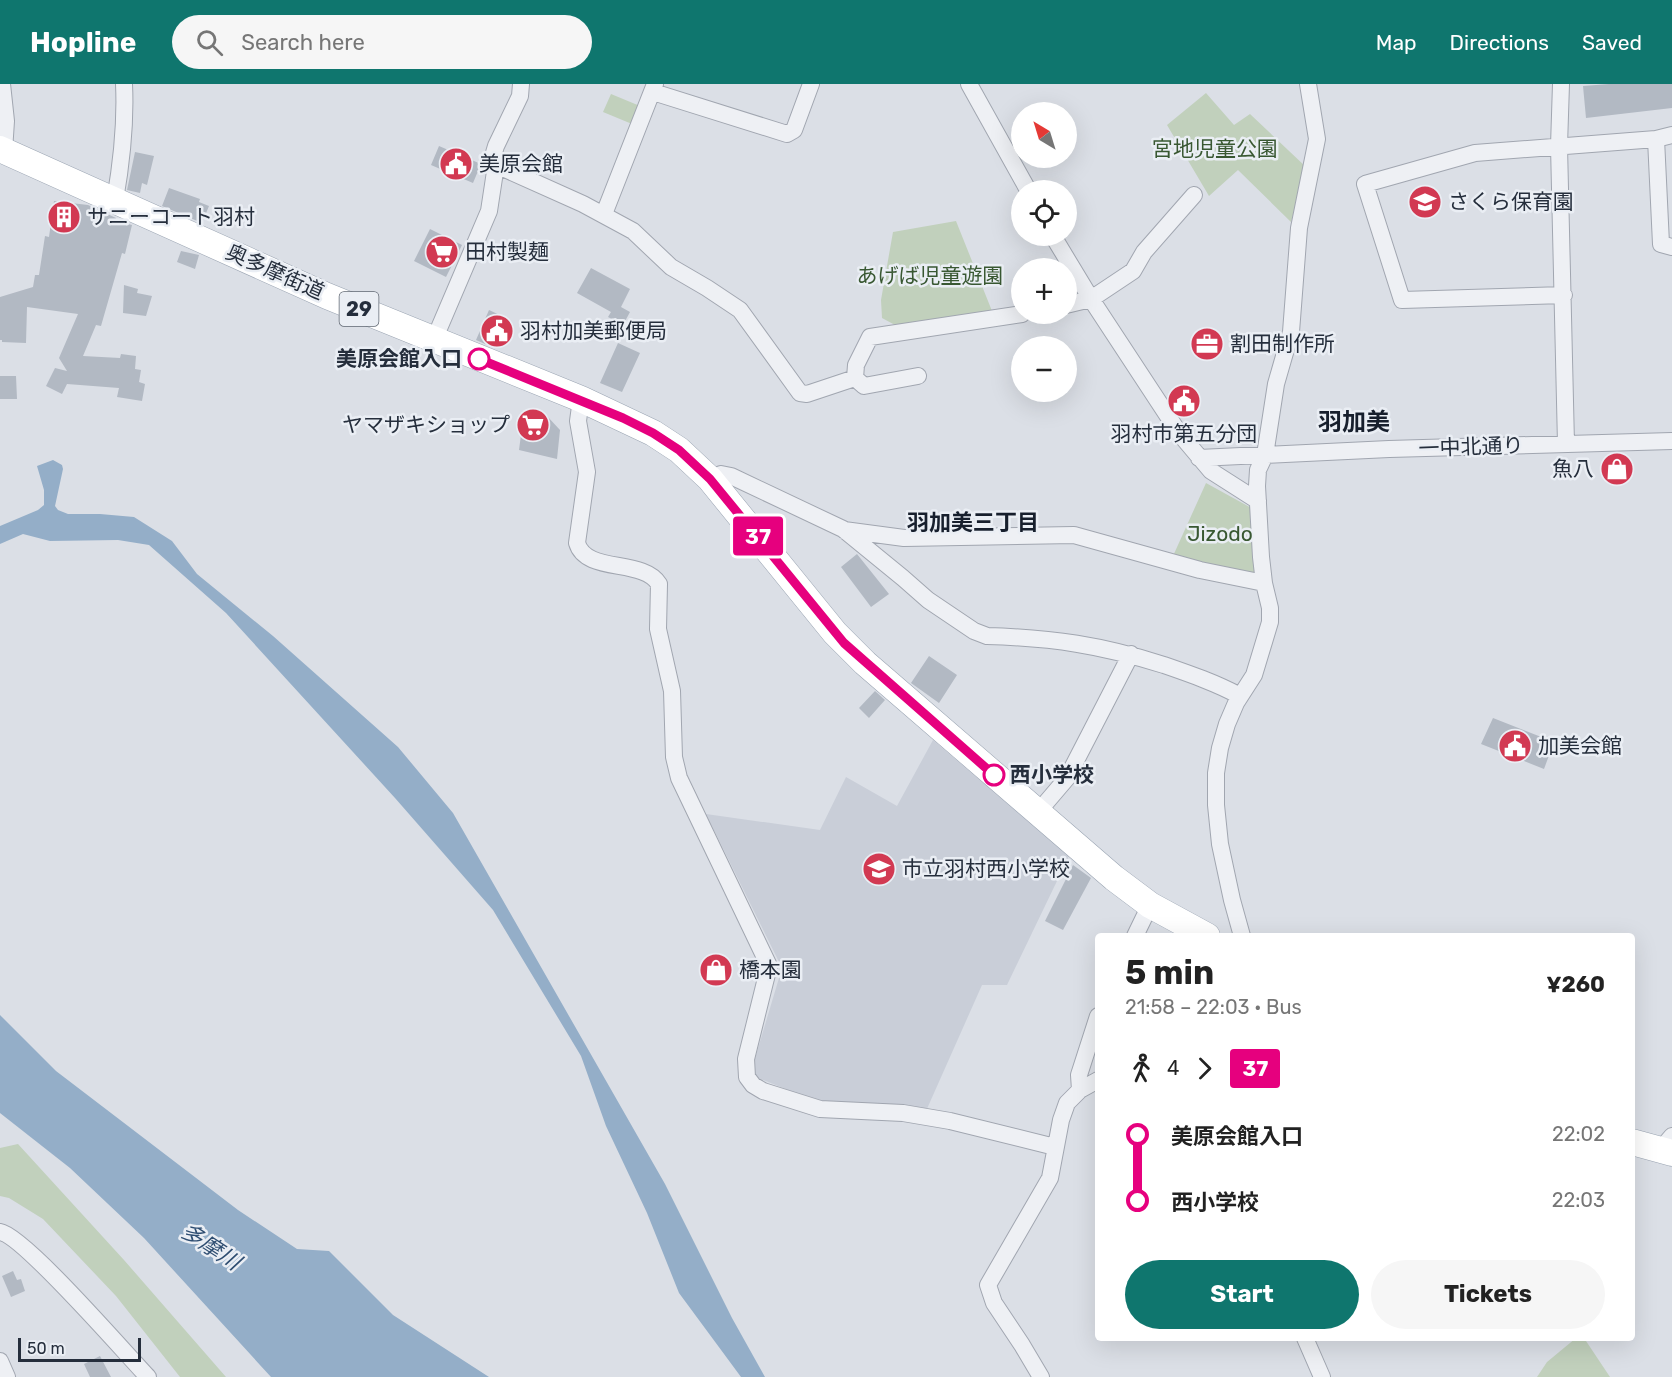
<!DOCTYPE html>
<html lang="en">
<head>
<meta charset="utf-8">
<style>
  body { margin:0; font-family:Rubik,"Noto Sans JP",sans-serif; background:#f6f6f6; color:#222; height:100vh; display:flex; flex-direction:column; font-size:22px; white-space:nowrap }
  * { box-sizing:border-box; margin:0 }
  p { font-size:20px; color:#767676 }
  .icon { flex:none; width:33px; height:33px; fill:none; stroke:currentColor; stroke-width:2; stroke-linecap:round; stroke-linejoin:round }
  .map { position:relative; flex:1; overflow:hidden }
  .details { position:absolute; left:1095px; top:849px; width:540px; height:408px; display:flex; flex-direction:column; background:#fff; border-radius:6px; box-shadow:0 6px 24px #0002 }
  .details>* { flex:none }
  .badge { padding:0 12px; border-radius:4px; font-size:21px; line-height:39px }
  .needle { width:39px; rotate:322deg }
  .tools { position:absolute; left:1011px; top:18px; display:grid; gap:12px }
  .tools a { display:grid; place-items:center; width:66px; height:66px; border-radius:50%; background:#fff; box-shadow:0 6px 24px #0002; font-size:30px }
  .scale { position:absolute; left:18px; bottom:15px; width:123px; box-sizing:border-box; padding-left:6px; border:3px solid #252e3c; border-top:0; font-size:16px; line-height:21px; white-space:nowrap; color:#252e3c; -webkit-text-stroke:4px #eaeef4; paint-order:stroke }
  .map>.badge { position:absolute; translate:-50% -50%; box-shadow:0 0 0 3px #fff }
  .legs { display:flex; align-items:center; gap:9px; height:66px; padding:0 30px; font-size:20px }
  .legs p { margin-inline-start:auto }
  .overview { display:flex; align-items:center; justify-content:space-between; height:102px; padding:0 30px }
  h1 { font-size:33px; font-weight:700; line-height:45px }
  .action { display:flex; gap:12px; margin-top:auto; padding:12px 30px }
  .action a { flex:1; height:69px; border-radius:36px; background:#0f766e; color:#fff; font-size:24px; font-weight:700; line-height:69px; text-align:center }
  .action a+a { background:#f6f6f6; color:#222 }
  ul { padding:0 30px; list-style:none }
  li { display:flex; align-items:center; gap:21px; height:66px; font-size:22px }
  li i { display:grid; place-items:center; width:9px; height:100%; margin:0 8px; background:currentColor }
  li i::after { content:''; width:15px; height:15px; margin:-8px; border:4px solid; border-radius:50%; background:#fff }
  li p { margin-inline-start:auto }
  li:first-child i { background:linear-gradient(#0000 50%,currentColor 0) }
  li:last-child i { background:linear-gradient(currentColor 50%,#0000 0) }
  header { display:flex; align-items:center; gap:36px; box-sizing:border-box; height:84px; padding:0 30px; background:#0f766e; color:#fff }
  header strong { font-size:28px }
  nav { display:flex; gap:33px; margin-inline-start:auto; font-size:21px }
  .search { width:420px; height:54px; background:#f6f6f6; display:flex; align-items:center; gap:15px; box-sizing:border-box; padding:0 21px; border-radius:33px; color:#767676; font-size:22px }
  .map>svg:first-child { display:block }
</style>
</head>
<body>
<header>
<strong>Hopline</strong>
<div class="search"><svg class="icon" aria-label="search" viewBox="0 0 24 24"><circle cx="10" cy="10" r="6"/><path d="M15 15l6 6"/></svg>Search here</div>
<nav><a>Map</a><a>Directions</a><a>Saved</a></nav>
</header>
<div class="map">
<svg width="1672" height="1293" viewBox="0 0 1672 1293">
  <rect width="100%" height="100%" fill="#dbdfe6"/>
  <!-- built -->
  <path fill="#c9ced8" d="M933 656 1069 772 1007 901H982L926 1027 823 1020 753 992V981L782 884 706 730 820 746 846 693 897 722Z"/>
  <!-- green -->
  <path fill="#c1d0bc" d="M1206 9 1234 41 1250 30 1306 83 1291 138 1238 86 1209 112 1167 41Z
    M611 10 640 22 632 40 603 28Z
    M956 137 992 227 895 241 882 234 881 216 893 148Z
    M1206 399 1255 426 1256 496 1173 472Z
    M18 1060 124 1176 226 1293H180L116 1212 43 1135 9 1114 0 1112V1064Z
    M1576 1254H1584L1610 1293H1537L1547 1278Z"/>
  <!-- water -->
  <path fill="#94aec8" d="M53 376 62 381 63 385 55 422 58 426 68 430H100L134 433 172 457 197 490 273 552 398 663 453 729 665 1100 732 1234 765 1293H741L679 1209 647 1129 606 1042 581 972 493 826 395 714 226 529 149 461 118 456 50 457 23 450 0 460V442L38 426 44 421V406L37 382Z
    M0 931 56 987 238 1126 297 1165 329 1167 393 1231 489 1293H271L144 1154 70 1084 0 1029Z"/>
  <!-- building -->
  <path fill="#b2b9c3" d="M1609 0H1672V24L1586 34 1583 2Z
    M439 62 481 80 473 99 431 81Z
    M135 68 154 72 147 101 142 99 140 109 127 106Z
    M169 104 200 115 199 118 209 122 202 139 162 122Z
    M54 117 88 121 116 134 115 137 132 141 125 170 122 169 101 242 96 241 83 272 120 274 121 270 136 272 135 285 141 286 139 298 145 300 142 317 117 313 119 304 67 300 62 310 46 302 55 284 67 287 59 274 78 230 27 223 26 259 2 258V256H0V213L33 203 35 191H39L45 152 49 153Z
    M430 145 462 161 446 193 414 177Z
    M181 167 199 171 195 185 177 178Z
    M591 184 630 205 621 223 630 228 623 241 608 233 611 228 577 209Z
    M124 201 138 205 137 209 152 212 146 232 123 229Z
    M489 226 504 233 492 263 476 256Z
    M618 259 640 269 622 308 600 299Z
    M0 292H16L17 315H0Z
    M537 331 547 332 560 346 557 375 519 366 522 343 528 334Z
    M857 470 889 510 871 523 841 483Z
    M929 572 957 591 939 619 911 599Z
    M875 607 885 616 869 634 859 624Z
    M1493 634 1554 658 1544 685 1481 660Z
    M1073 781 1091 794 1063 846 1045 837Z
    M13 1187 17 1196 21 1195 25 1207 11 1213 2 1192Z
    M100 1272 111 1293H90L84 1280Z"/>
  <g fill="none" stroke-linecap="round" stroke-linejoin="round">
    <defs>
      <path id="minor" d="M2 0 6 37 4 67
        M969 0 1028 106
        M1561 0 1559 62 1566 360
        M653 8 787 50 794 46 811 0
        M1656 55 1661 160 1672 163
        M496 81 583 120 633 147 671 183 707 204 740 226 800 309 807 310 855 294 864 302 918 292
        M115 116C122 76 126 41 124 0
        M604 130 655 0
        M1053 152 1091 215 1179 349 1211 387 1258 417
        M1564 211 1402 216 1365 100 1475 69 1656 55 1672 51
        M1066 221 1091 215 1133 187 1144 168 1194 111
        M434 256 489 127 496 81 493 72 496 62 520 12 521 0
        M855 294 856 281 870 253 1022 230
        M581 315 578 337 587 388 577 459C586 490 643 474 659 500L658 545 672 607 674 673 679 694 769 882 746 975 747 993 753 1001 763 1007 820 1025 903 1029 950 1037 1055 1063
        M1199 374 1389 365 1672 357
        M710 395 721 390 731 392 843 445 903 494 928 516 974 547 987 552C1053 554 1101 561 1164 581 1190 590 1216 599 1240 612
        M844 446 904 454 1074 451 1200 486 1264 499
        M1038 728 1067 694 1131 570
        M1135 852 1150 821
        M1242 852 1232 816 1220 760 1216 721V689L1220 664 1227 640 1236 619 1254 591 1270 538V524L1264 499 1261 473 1257 402 1258 386 1265 371 1276 300 1291 248 1299 144 1317 55 1308 0
        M1080 1006 1079 991 1098 932
        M1660 1066 1672 1052
        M0 1148C23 1151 125 1269 148 1293
        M1305 1254 1322 1293
        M0 1277 7 1293
        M1041 1293 1022 1261 994 1219 988 1201 1050 1094 1061 1036 1067 1019 1080 1006 1098 996"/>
      <path id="primary" d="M0 65 327 212 581 315 653 349 679 366 710 395 835 549 865 579 1114 794 1150 821 1207 852
        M1632 1058 1672 1069"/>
    </defs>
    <!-- minor casing -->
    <use href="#minor" stroke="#a1a6b0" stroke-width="18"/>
    <!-- primary casing -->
    <use href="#primary" stroke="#9aa4b2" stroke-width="27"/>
    <!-- minor -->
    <use href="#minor" stroke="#eef0f4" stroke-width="16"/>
    <!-- primary -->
    <use href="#primary" stroke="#fff" stroke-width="26"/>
  </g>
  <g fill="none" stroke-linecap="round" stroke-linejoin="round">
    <defs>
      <path id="line-1" d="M479 275 623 334 653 349 679 366 710 395 844 559 994 691"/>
    </defs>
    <!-- line-1 casing -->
    <use href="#line-1" stroke="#fff" stroke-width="14"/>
    <!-- line-1 -->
    <use href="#line-1" stroke="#e6007e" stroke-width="9"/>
  </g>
  <!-- icons -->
  <defs>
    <symbol id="civic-disc" viewBox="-11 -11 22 22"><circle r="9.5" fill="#d23952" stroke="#eaeef4"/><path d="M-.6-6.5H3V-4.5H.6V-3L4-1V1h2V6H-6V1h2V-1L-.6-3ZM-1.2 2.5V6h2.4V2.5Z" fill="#fff"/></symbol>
    <symbol id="school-disc" viewBox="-11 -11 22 22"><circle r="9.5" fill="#d23952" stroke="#eaeef4"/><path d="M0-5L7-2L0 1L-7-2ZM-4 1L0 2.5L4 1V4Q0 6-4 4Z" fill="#fff"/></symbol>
    <symbol id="building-disc" viewBox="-11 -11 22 22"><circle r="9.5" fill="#d23952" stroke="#eaeef4"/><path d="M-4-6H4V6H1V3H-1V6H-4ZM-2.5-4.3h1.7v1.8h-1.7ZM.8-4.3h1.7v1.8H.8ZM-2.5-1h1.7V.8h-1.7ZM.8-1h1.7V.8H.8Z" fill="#fff"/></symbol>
    <symbol id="supermarket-disc" viewBox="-11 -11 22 22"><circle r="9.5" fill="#d23952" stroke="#eaeef4"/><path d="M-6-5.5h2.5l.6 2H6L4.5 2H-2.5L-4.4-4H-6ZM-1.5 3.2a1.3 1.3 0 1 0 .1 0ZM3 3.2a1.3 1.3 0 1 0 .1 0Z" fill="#fff"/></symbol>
    <symbol id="office-disc" viewBox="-11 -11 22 22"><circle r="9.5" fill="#d23952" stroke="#eaeef4"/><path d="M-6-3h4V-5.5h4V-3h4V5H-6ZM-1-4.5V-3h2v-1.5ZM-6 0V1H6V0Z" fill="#fff"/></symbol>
    <symbol id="shop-disc" viewBox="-11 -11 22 22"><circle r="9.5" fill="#d23952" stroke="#eaeef4"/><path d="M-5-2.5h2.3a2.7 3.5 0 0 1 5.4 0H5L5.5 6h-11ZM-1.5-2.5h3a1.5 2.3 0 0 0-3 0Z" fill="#fff"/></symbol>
  </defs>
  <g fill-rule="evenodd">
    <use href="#civic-disc" x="437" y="61" width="38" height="38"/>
    <use href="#school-disc" x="1406" y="99" width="38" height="38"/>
    <use href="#building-disc" x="45" y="114" width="38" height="38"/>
    <use href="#supermarket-disc" x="423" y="149" width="38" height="38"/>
    <use href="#civic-disc" x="478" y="228" width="38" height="38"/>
    <use href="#office-disc" x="1188" y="241" width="38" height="38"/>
    <use href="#civic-disc" x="1165" y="298" width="38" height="38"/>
    <use href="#supermarket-disc" x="514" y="322" width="38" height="38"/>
    <use href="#shop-disc" x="1598" y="366" width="38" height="38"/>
    <use href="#civic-disc" x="1496" y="643" width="38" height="38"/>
    <use href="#school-disc" x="860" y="766" width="38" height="38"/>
    <use href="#shop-disc" x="697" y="867" width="38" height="38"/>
  </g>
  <!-- markers -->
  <g fill="#fff" stroke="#e6007e" stroke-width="3">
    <circle cx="479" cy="275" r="10"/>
    <circle cx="994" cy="691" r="10"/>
  </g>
  <g text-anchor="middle" stroke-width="5" stroke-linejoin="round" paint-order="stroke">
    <!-- shield labels -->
    <rect fill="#eaeef4" stroke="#606873" stroke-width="1.5" x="339.5" y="208" width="39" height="34" rx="4.5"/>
    <g font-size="20" font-weight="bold" fill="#252e3c">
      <text x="359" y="232">29</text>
    </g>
    <!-- park labels -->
    <g font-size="21" fill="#395832" stroke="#eaeef4">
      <text x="1215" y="72">宮地児童公園</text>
      <text x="930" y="199">あげば児童遊園</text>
      <text x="1220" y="457">Jizodo</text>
    </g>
    <!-- poi labels -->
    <g font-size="21" fill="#252e3c" stroke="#eaeef4" text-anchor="start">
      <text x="479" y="87">美原会館</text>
      <text x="1448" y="125">さくら保育園</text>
      <text x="87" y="140">サニーコート羽村</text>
      <text x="465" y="175">田村製麺</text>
      <text x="520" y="254">羽村加美郵便局</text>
      <text x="1230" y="267">割田制作所</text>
      <text x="510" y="348" text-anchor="end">ヤマザキショップ</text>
      <text x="1184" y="357" text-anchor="middle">羽村市第五分団</text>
      <text x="1594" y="392" text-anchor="end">魚八</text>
      <text x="1538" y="669">加美会館</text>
      <text x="902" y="792">市立羽村西小学校</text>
      <text x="739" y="893">橋本園</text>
    </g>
    <!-- street labels -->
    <g font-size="21" fill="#252e3c" stroke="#eaeef4">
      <text transform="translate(275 188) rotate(24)" y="7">奥多摩街道</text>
      <text transform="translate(1471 363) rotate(-2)" y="7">一中北通り</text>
    </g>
    <!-- stop labels -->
    <g font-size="21" font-weight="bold" fill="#252e3c" stroke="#eaeef4" text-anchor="end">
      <text x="462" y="282">美原会館入口</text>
      <text x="1010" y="698" text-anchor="start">西小学校</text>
    </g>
    <!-- neighbourhood labels -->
    <g font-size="22" font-weight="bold" fill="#171f2d" stroke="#eaeef4">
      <text x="973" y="446">羽加美三丁目</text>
    </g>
    <!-- water labels -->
    <g font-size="22" font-style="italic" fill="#2e4d71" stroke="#eaeef4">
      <text transform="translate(211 1162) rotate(33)" y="8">多摩川</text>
    </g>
    <!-- quarter labels -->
    <g font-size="24" font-weight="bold" fill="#171f2d" stroke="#eaeef4">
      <text x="1354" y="346">羽加美</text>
    </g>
  </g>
</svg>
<div class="tools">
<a><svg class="needle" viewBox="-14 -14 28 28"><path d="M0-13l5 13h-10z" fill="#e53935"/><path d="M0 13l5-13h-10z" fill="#767676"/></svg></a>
<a><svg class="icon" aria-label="locate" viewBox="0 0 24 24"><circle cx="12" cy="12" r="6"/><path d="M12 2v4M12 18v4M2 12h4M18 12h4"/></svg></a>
<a>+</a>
<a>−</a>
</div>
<div class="scale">50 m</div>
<b class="badge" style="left:758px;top:452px;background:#e6007e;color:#fff">37</b>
<section class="details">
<div class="overview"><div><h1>5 min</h1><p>21:58 – 22:03 · Bus</p></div><b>¥260</b></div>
<div class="legs"><svg class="icon" aria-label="walk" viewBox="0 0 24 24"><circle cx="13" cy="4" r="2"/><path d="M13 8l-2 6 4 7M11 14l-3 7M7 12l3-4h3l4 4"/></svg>4<svg class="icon" aria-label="forward" viewBox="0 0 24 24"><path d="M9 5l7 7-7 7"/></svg><b class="badge" style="background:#e6007e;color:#fff">37</b></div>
<ul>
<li><i style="color:#e6007e"></i><b>美原会館入口</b><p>22:02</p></li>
<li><i style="color:#e6007e"></i><b>西小学校</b><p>22:03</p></li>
</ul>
<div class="action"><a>Start</a><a>Tickets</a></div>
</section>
</div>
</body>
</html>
